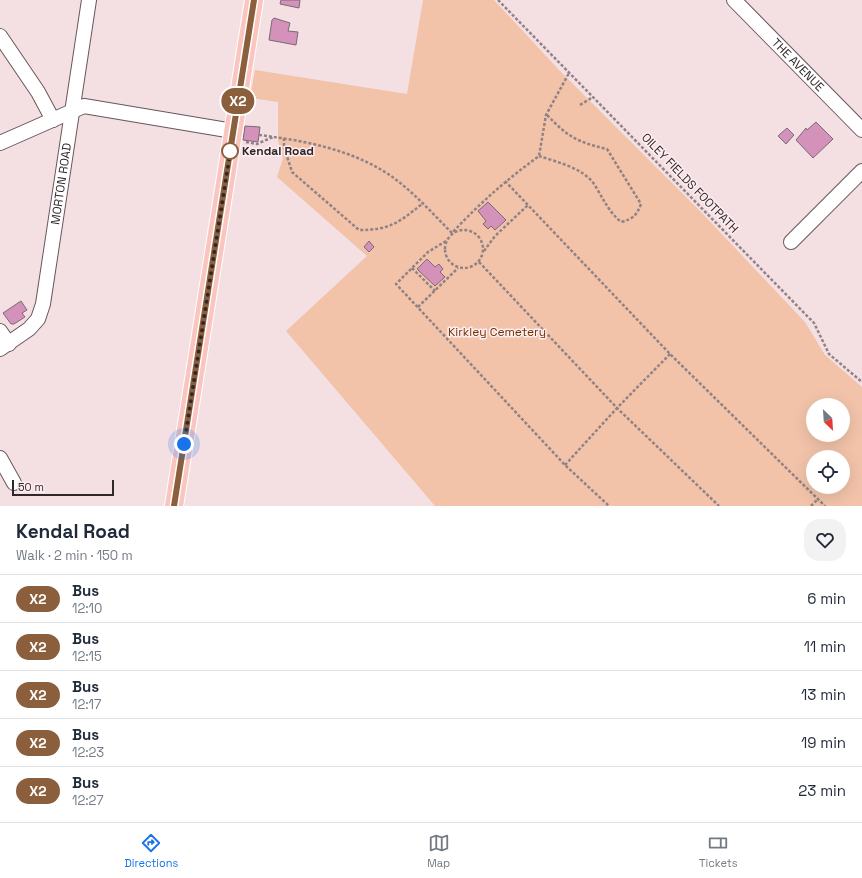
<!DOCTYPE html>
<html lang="en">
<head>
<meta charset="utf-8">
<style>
  body { margin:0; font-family:"Space Grotesk",sans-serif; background:#f2f2f3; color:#1f2937; height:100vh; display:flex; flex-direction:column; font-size:15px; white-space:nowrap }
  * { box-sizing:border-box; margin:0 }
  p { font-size:13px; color:#747a83 }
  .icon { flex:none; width:22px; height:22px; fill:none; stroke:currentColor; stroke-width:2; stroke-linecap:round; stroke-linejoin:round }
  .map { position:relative; height:506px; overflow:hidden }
  .side { display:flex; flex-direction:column; background:#fff; flex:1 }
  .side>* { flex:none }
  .badge { padding:0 8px; border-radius:13px; font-size:14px; line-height:26px }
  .needle { width:26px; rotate:155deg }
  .controls { position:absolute; left:806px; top:398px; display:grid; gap:8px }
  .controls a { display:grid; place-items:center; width:44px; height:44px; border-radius:50%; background:#fff; box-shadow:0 4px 16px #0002; font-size:20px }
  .scale { position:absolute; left:12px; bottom:10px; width:102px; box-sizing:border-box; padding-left:4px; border:2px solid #2f2729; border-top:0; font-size:11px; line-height:14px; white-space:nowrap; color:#2f2729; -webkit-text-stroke:3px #ffeef1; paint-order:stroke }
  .you { position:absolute; width:20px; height:20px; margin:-10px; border:3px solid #fff; border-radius:50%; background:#1a73e8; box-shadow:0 0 0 6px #1a73e833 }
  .map>.badge { position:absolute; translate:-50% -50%; box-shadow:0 0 0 2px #fff }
  .round { display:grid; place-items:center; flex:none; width:42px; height:42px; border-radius:16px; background:#f2f2f3 }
  .headline { display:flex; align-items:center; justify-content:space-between; height:68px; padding:0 16px }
  h1 { font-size:19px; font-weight:700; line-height:30px }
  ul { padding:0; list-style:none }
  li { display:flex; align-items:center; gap:12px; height:48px; padding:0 16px; border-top:1px solid #e0e1e3 }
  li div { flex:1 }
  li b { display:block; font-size:15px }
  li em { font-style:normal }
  li .badge { min-width:44px; font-weight:700; text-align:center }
  .dock { display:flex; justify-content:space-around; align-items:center; height:56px; border-top:1px solid #e0e1e3; background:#fff; font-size:11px; color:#747a83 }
  .dock a { display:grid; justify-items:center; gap:2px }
  .dock .current { color:#1a73e8 }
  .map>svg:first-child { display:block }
</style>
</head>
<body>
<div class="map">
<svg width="862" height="506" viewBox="0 0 862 506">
  <rect width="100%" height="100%" fill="#f4dfe3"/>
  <!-- green -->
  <path fill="#f2c3a9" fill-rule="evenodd" d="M423 0H494L559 70 700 211 805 322 825 355 862 387V506H435L286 331 367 256 277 177 283 158 278 141V102L250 98 255 70 407 94ZM813 405H843V435H813ZM813 457H843V487H813Z"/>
  <!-- building -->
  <path fill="#d491ba" stroke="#796a73" d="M281 0H300L299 8 280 4Z
    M274 18 290 23 288 31 298 32 296 45 269 40 272 20Z
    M816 122 833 139 813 158 796 140 806 128 807 130Z
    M245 126 260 127 258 142 243 140Z
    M787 128 794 135 786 144 778 136Z
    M488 202 506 220 495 230 491 226 488 229 483 224 486 221 478 211Z
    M369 241 374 247 369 252 364 247Z
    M427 259 435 267 439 264 443 269 440 272 445 277 435 286 417 269Z
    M21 301 27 310 22 313 25 317 14 324H11L3 313Z"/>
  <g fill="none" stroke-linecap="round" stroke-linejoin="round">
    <defs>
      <g id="minor">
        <path id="s1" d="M734 0 862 130"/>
        <path d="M0 36 38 92 53 120"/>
        <path d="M0 143 84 106 233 131"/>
        <path d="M791 242 862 171"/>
        <path d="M0 331 9 344"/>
        <path id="s2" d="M0 349 29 329 38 319 43 304 89 0"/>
        <path d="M0 458 14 483"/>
      </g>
      <path id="major" d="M174 506 254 0"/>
    </defs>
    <!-- minor casing -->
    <use href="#minor" stroke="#68575a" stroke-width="16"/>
    <!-- major casing -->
    <use href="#major" stroke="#fff" stroke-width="20"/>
    <!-- path -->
    <path stroke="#908285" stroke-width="2.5" stroke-dasharray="3 2" stroke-linecap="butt" d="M498 0 814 323 829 354 862 382
      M580 105 593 97
      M259 135C308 141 360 151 399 182 418 197 435 216 452 233 481 202 505 181 539 156L546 115 569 73
      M284 138V147L292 172 359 230C390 230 398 223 422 204
      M246 142 257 144 273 137
      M539 156C557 162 583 168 594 184 603 198 608 211 621 222 633 219 637 215 641 204L607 149C577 142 568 137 547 115
      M505 181 670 354 825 506
      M445 249a19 19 0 1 1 38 0a19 19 0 1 1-38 0Z
      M446 241 428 252 396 284 565 465 609 506
      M484 251 495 236 528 205
      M479 262 617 408 719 506
      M412 268 435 291
      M418 307 458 268
      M565 465 617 408 670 354
      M811 506 818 499"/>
    <!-- minor -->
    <use href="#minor" stroke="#fff" stroke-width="14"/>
    <!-- major -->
    <use href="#major" stroke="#fac5bf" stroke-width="18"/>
  </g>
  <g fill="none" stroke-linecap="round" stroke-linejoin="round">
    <defs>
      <path id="line" d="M174 506 254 0"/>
    </defs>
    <!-- line casing -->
    <use href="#line" stroke="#fff" stroke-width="9"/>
    <!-- line -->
    <use href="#line" stroke="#8b5e3c" stroke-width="6"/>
    <!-- walk -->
    <path stroke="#2f2729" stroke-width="4" stroke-dasharray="0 7.2" d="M184 444 231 147 230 151"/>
  </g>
  <!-- markers -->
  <circle fill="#fff" stroke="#8b5e3c" stroke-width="2" cx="230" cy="151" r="8"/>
  <g text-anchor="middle" stroke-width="3" stroke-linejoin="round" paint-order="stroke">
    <!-- street labels -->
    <g font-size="12" fill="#2f2729" stroke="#ffeef1">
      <text dy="4" stroke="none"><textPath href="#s1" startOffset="91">THE AVENUE</textPath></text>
      <text transform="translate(690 183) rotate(46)" y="4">OILEY FIELDS FOOTPATH</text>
      <text dy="4" stroke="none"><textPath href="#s2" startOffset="186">MORTON ROAD</textPath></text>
    </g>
    <!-- stop labels -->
    <g font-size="12" font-weight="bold" fill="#2f2729" stroke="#ffeef1" text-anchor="start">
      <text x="242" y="155">Kendal Road</text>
    </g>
    <!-- park labels -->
    <g font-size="12" fill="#6f3204" stroke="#ffeef1">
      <text x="497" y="336">Kirkley Cemetery</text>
    </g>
  </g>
</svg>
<div class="controls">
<a><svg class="needle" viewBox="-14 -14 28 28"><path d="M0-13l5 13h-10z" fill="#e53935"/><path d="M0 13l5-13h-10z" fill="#747a83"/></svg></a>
<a><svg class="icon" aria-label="locate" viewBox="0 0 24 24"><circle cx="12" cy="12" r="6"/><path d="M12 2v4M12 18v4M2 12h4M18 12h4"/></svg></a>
</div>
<div class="scale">50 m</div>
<div class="you" style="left:184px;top:444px"></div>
<b class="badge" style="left:238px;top:101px;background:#8b5e3c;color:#fff">X2</b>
</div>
<section class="side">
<div class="headline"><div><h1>Kendal Road</h1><p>Walk · 2 min · 150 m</p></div><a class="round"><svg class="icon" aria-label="heart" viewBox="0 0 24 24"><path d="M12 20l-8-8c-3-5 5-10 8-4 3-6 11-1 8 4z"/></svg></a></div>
<ul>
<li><span class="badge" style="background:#8b5e3c;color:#fff">X2</span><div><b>Bus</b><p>12:10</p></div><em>6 min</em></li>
<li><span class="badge" style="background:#8b5e3c;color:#fff">X2</span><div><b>Bus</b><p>12:15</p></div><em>11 min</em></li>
<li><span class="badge" style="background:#8b5e3c;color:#fff">X2</span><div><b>Bus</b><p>12:17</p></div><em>13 min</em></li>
<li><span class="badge" style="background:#8b5e3c;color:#fff">X2</span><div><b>Bus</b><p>12:23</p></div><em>19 min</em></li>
<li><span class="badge" style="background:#8b5e3c;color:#fff">X2</span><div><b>Bus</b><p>12:27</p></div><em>23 min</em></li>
</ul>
</section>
<nav class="dock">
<a class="current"><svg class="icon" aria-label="directions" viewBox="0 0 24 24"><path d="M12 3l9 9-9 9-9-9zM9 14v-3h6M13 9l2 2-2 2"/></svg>Directions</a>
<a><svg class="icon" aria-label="map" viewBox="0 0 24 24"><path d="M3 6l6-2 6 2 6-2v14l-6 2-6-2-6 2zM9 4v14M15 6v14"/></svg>Map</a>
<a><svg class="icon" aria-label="tickets" viewBox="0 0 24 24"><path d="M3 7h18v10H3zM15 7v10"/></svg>Tickets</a>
</nav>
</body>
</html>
